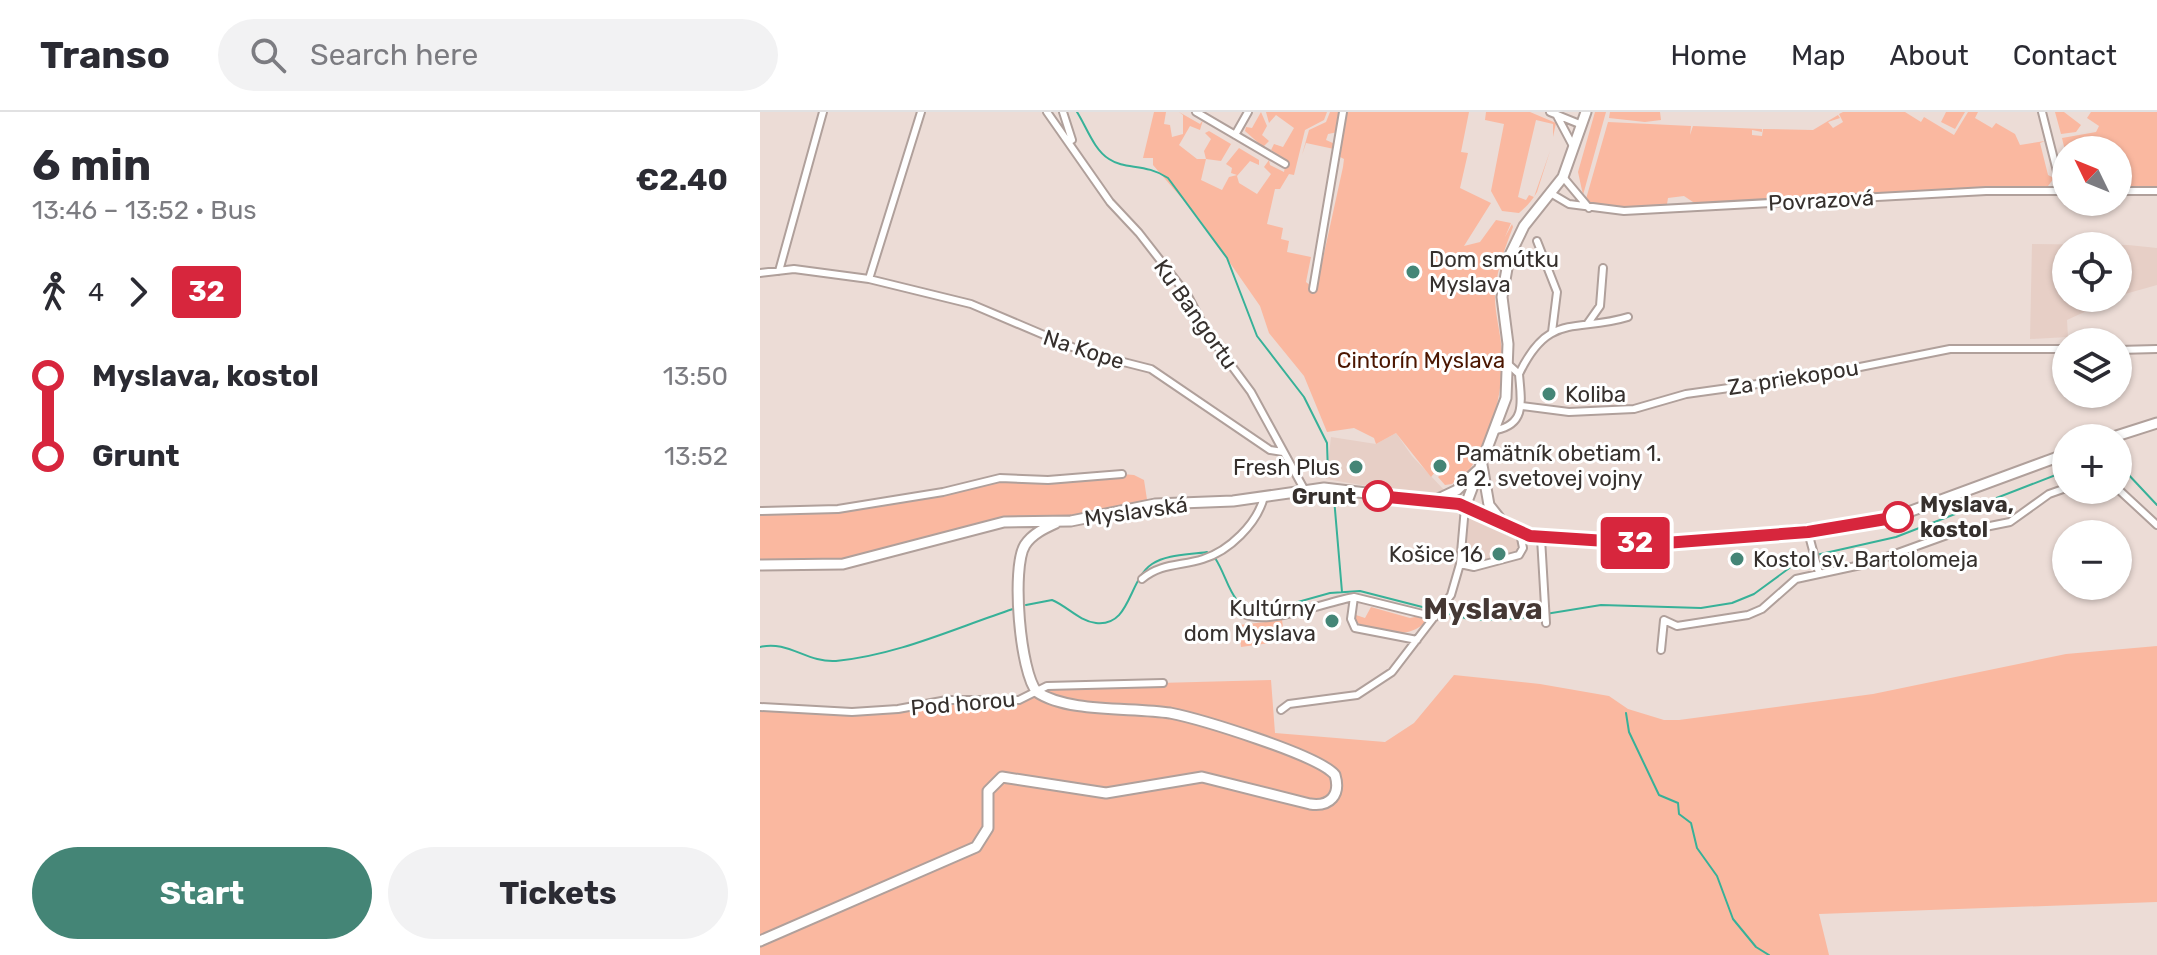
<!DOCTYPE html>
<html lang="en">
<head>
<meta charset="utf-8">
<style>
  body { margin:0; font-family:Rubik,sans-serif; background:#f2f2f3; color:#2b2b33; height:100vh; display:flex; flex-direction:column; font-size:30px; white-space:nowrap }
  * { box-sizing:border-box; margin:0 }
  p { font-size:26px; color:#7c7c81 }
  .icon { flex:none; width:44px; height:44px; fill:none; stroke:currentColor; stroke-width:2; stroke-linecap:round; stroke-linejoin:round }
  .map { position:relative; flex:1; overflow:hidden }
  .details { display:flex; flex-direction:column; background:#fff; width:760px }
  .details>* { flex:none }
  .badge { padding:0 16px; border-radius:6px; font-size:28px; line-height:52px }
  .needle { width:52px; rotate:313deg }
  .fabs { position:absolute; left:1292px; top:24px; display:grid; gap:16px }
  .fabs a { display:grid; place-items:center; width:80px; height:80px; border-radius:50%; background:#fff; box-shadow:0 2px 6px #0004; font-size:40px }
  .map>.badge { position:absolute; translate:-50% -50%; box-shadow:0 0 0 4px #fff }
  .legs { display:flex; align-items:center; gap:12px; height:88px; padding:0 32px; font-size:26px }
  .legs p { margin-inline-start:auto }
  .head { display:flex; align-items:center; justify-content:space-between; height:136px; padding:0 32px }
  h1 { font-size:44px; font-weight:700; line-height:60px }
  .primary-button { display:flex; gap:16px; margin-top:auto; padding:16px 32px }
  .primary-button a { flex:1; height:92px; border-radius:48px; background:#448576; color:#fff; font-size:32px; font-weight:700; line-height:92px; text-align:center }
  .primary-button a+a { background:#f2f2f3; color:#2b2b33 }
  ul { padding:0 32px; list-style:none }
  li { display:flex; align-items:center; gap:28px; height:80px; font-size:30px }
  li i { display:grid; place-items:center; width:12px; height:100%; margin:0 10px; background:currentColor }
  li i::after { content:''; width:20px; height:20px; margin:-10px; border:6px solid; border-radius:50%; background:#fff }
  li p { margin-inline-start:auto }
  li:first-child i { background:linear-gradient(#0000 50%,currentColor 0) }
  li:last-child i { background:linear-gradient(currentColor 50%,#0000 0) }
  header { display:flex; align-items:center; gap:48px; box-sizing:border-box; height:112px; padding:0 40px; background:#fff; border-bottom:2px solid #e1e1e2 }
  header strong { font-size:38px }
  nav { display:flex; gap:44px; margin-inline-start:auto; font-size:28px }
  .search { width:560px; height:72px; background:#f2f2f3; display:flex; align-items:center; gap:20px; box-sizing:border-box; padding:0 28px; border-radius:44px; color:#7c7c81; font-size:30px }
  main { display:flex; flex:1; min-height:0 }
  .map>svg:first-child { display:block }
</style>
</head>
<body>
<header>
<strong>Transo</strong>
<div class="search"><svg class="icon" aria-label="search" viewBox="0 0 24 24"><circle cx="10" cy="10" r="6"/><path d="M15 15l6 6"/></svg>Search here</div>
<nav><a>Home</a><a>Map</a><a>About</a><a>Contact</a></nav>
</header>
<main>
<section class="details">
<div class="head"><div><h1>6 min</h1><p>13:46 – 13:52 · Bus</p></div><b>€2.40</b></div>
<div class="legs"><svg class="icon" aria-label="walk" viewBox="0 0 24 24"><circle cx="13" cy="4" r="2"/><path d="M13 8l-2 6 4 7M11 14l-3 7M7 12l3-4h3l4 4"/></svg>4<svg class="icon" aria-label="forward" viewBox="0 0 24 24"><path d="M9 5l7 7-7 7"/></svg><b class="badge" style="background:#d7263d;color:#fff">32</b></div>
<ul>
<li><i style="color:#d7263d"></i><b>Myslava, kostol</b><p>13:50</p></li>
<li><i style="color:#d7263d"></i><b>Grunt</b><p>13:52</p></li>
</ul>
<div class="primary-button"><a>Start</a><a>Tickets</a></div>
</section>
<div class="map">
<svg width="1397" height="843" viewBox="0 0 1397 843">
  <rect width="100%" height="100%" fill="#ecdcd6"/>
  <!-- built -->
  <path fill="#e7cfc6" d="M1272 132 1368 133 1397 136V173L1358 184V134H1306V186H1355L1307 208 1308 225 1270 227Z
    M636 321 652 344 686 380 665 384 566 367 571 325 616 332Z
    M705 395 760 421 762 439 714 455 700 452Z"/>
  <!-- green -->
  <path fill="#fab8a0" d="M394 0H406L404 12 410 13 412 25 423 22V3L419 0 440 12 443 8 440 18 430 14 419 33 437 47H446L444 39 451 27 445 21 449 19 471 32 474 27 461 49 446 47 441 68 462 78 469 65 477 63 471 61 472 56 466 52 479 36 499 48V53L490 49 477 64 479 71 497 82 511 62 504 55 509 48 510 53 524 60 526 49 511 38 514 32 523 35 534 16 516 3 509 11 506 0H567L564 8 545 18 534 63 529 62 520 77H515L507 112 523 116 521 127 529 129 527 140 551 145 546 170 556 178 583 55 584 47 580 45 587 0H709L701 40 708 41 700 76 731 91 704 134 720 130 736 108 751 111 745 125 752 112 753 115C745 136 737 157 735 180 734 200 741 221 742 241 744 288 726 343 695 376L689 377 710 355 692 372 685 373 678 365 687 356 681 353 671 365 636 321 616 332 614 326 594 316 567 320 544 264 509 221 500 194 438 105 393 53V46H383Z
    M501 0 507 14 502 23 509 29 503 35 485 19 486 15 492 16Z
    M570 0H580L578 20 568 22 566 28 575 32 574 37 546 31 542 43 549 18 566 10Z
    M726 0H770L796 11 793 25V12L776 8 758 85 766 88 769 83 774 85 790 39 777 80C772 89 766 95 759 101L742 99 731 79 744 12 725 8Z
    M835 0H846L823 83 818 60Z
    M850 0H900L901 8 885 10 849 6Z
    M1083 0H1145L1161 10 1164 5 1194 23 1208 0H1218L1215 6 1232 16 1236 11 1255 22 1260 33 1285 29 1280 31 1288 63 1294 66 1288 74 936 92 924 84 908 86 907 92C885 93 843 103 826 87L848 10 931 14 930 23 933 14 1002 17V20L992 18V23L1002 24 1003 17 1053 18 1078 3 1080 6 1068 10 1073 16 1083 10 1079 2Z
    M1186 0H1205L1195 17 1181 10Z
    M1295 0H1304L1321 13 1316 20 1301 22Z
    M1331 0H1397V76L1358 75V38H1306V43L1302 26 1336 20 1339 14 1327 6Z
    M362 362 374 363 384 368 388 394 351 402 259 409 119 445 0 453V399L78 397 225 369Z
    M611 495 650 506 660 504 665 510C650 528 615 521 596 510V503L605 506Z
    M522 508 525 529 481 535 479 513Z
    M1397 534V790L1059 802 1069 843H0V595L92 600 187 588H259L287 574 511 568 515 621 625 630 654 611 694 563 780 572 849 584 868 597 904 608H919L1113 582 1306 542Z"/>
  <g fill="none" stroke-linecap="round" stroke-linejoin="round">
    <!-- stream -->
    <path stroke="#37b198" stroke-width="2" d="M317 0C326 14 334 38 349 47 365 58 386 51 408 66L467 146 497 224 544 285 567 331 568 361
      M1358 357 1366 360 1397 393
      M574 386 582 480
      M455 446C469 467 469 494 498 501L570 481 600 479 713 508 755 507 841 493 941 496 972 491 994 482 1043 446 1136 425 1306 359
      M266 493 292 488C307 494 319 509 336 511 371 515 368 468 392 452 407 442 429 443 447 440
      M0 535C28 528 47 551 76 549 138 543 195 516 253 497
      M866 601 869 620 899 683 918 691 919 702 931 711 937 736 957 764 973 807 996 835 1009 843"/>
    <defs>
      <path id="street" d="M161 0 109 167 211 192 324 240 391 257 510 338 523 340
        M287 0 350 90 379 121 428 184 448 222 491 280 544 377
        M303 0 312 28
        M436 0 525 52
        M790 0 822 13
        M1282 0 1302 79
        M796 2 813 34
        M475 23 488 0
        M803 65 829 96
        M1358 79H1397
        M792 82 809 92 864 99 1226 79H1306
        M777 129 797 180 792 220
        M19 159 63 0
        M0 161 34 157 109 167
        M553 177 583 0
        M828 211 840 194 843 156
        M1358 238 1397 237
        M759 262C789 199 816 221 868 205
        M762 294 809 300 874 297 926 282 1055 264 1190 237H1306
        M736 318C767 312 761 288 759 262L748 252
        M1358 377 1397 413
        M0 399 78 397 183 380 240 366 288 368 362 362
        M1048 420 1059 461
        M781 426 786 511
        M700 452 714 455 759 443 763 436 760 421
        M382 467C401 451 421 454 443 447 469 439 497 412 504 385
        M484 502C509 514 565 490 594 485
        M657 528 595 516 591 507 594 485 675 505
        M901 538 904 508 917 514 988 503 1002 497 1036 467 1110 451 1190 422 1250 410 1289 382 1306 376
        M0 595 92 600 138 597 187 588H259L287 574 403 571
        M521 598 529 592 597 583 632 560 691 483 700 452 705 395"/>
      <path id="secondary" d="M1350 326 1397 311
        M722 353 729 393 744 412
        M678 387 697 378 717 359
        M705 395 746 286 748 232 742 185 749 145 764 114 803 65 826 0
        M0 453 83 452 244 410 311 409 395 392 473 389 564 376 699 392 749 417 781 426 920 431 1124 409 1306 342
        M0 829 216 735 228 716V679L242 665 346 681 442 665 550 692C570 695 581 683 575 663 559 643 440 607 410 601 372 595 308 601 277 580 260 561 251 455 265 433 272 422 285 416 296 411"/>
    </defs>
    <!-- street casing -->
    <use href="#street" stroke="#b0a09b" stroke-width="10"/>
    <!-- secondary casing -->
    <use href="#secondary" stroke="#b0a09b" stroke-width="13"/>
    <!-- street -->
    <use href="#street" stroke="#fff" stroke-width="6"/>
    <!-- secondary -->
    <use href="#secondary" stroke="#fff" stroke-width="9"/>
  </g>
  <g fill="none" stroke-linecap="round" stroke-linejoin="round">
    <defs>
      <path id="line-1" d="M618 384 699 392 770 424 892 432 1048 420 1138 405"/>
    </defs>
    <!-- line-1 casing -->
    <use href="#line-1" stroke="#fff" stroke-width="18"/>
    <!-- line-1 -->
    <use href="#line-1" stroke="#d7263d" stroke-width="12"/>
  </g>
  <!-- markers -->
  <g fill="#448576" stroke="#fff" stroke-width="3">
    <circle cx="653" cy="160" r="8"/>
    <circle cx="789" cy="282" r="8"/>
    <circle cx="680" cy="354" r="8"/>
    <circle cx="596" cy="355" r="8"/>
    <circle cx="739" cy="442" r="8"/>
    <circle cx="977" cy="447" r="8"/>
    <circle cx="572" cy="509" r="8"/>
  </g>
  <g fill="#fff" stroke="#d7263d" stroke-width="4">
    <circle cx="618" cy="384" r="14"/>
    <circle cx="1138" cy="405" r="14"/>
  </g>
  <g text-anchor="middle" stroke-width="6" stroke-linejoin="round" paint-order="stroke">
    <!-- street labels -->
    <g font-size="22" fill="#36302d" stroke="#fff">
      <text transform="translate(1061 88) rotate(-3)" y="8">Povrazová</text>
      <text transform="translate(436 202) rotate(55)" y="8">Ku Bangortu</text>
      <text transform="translate(324 237) rotate(18)" y="8">Na Kope</text>
      <text transform="translate(1033 265) rotate(-9)" y="8">Za priekopou</text>
      <text transform="translate(376 399) rotate(-8)" y="8">Myslavská</text>
      <text transform="translate(203 591) rotate(-5)" y="8">Pod horou</text>
    </g>
    <!-- poi labels -->
    <g font-size="22" fill="#36302d" stroke="#fff" text-anchor="start">
      <text x="669" y="155">Dom smútku<tspan x="669" dy="25">Myslava</tspan></text>
      <text x="805" y="290">Koliba</text>
      <text x="696" y="349">Pamätník obetiam 1.<tspan x="696" dy="25">a 2. svetovej vojny</tspan></text>
      <text x="580" y="363" text-anchor="end">Fresh Plus</text>
      <text x="723" y="450" text-anchor="end">Košice 16</text>
      <text x="993" y="455">Kostol sv. Bartolomeja</text>
      <text x="556" y="504" text-anchor="end">Kultúrny<tspan x="556" dy="25">dom Myslava</tspan></text>
    </g>
    <!-- park labels -->
    <g font-size="22" fill="#4b1601" stroke="#fff">
      <text x="661" y="256">Cintorín Myslava</text>
    </g>
    <!-- stop labels -->
    <g font-size="22" font-weight="bold" fill="#36302d" stroke="#fff" text-anchor="end">
      <text x="596" y="392">Grunt</text>
      <text x="1160" y="400" text-anchor="start">Myslava,<tspan x="1160" dy="25">kostol</tspan></text>
    </g>
    <!-- district labels -->
    <g font-size="30" font-weight="bold" fill="#453834" stroke="#fff">
      <text x="723" y="507">Myslava</text>
    </g>
  </g>
</svg>
<div class="fabs">
<a><svg class="needle" viewBox="-14 -14 28 28"><path d="M0-13l5 13h-10z" fill="#e53935"/><path d="M0 13l5-13h-10z" fill="#7c7c81"/></svg></a>
<a><svg class="icon" aria-label="locate" viewBox="0 0 24 24"><circle cx="12" cy="12" r="6"/><path d="M12 2v4M12 18v4M2 12h4M18 12h4"/></svg></a>
<a><svg class="icon" aria-label="layers" viewBox="0 0 24 24"><path d="M12 4l9 5-9 5-9-5zM3 14l9 5 9-5"/></svg></a>
<a>+</a>
<a>−</a>
</div>
<b class="badge" style="left:875px;top:431px;background:#d7263d;color:#fff">32</b>
</div>
</main>
</body>
</html>
